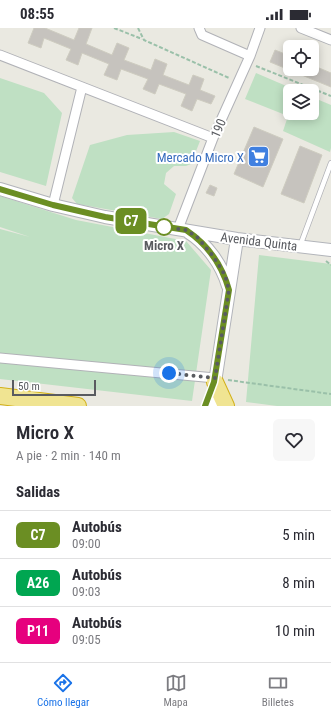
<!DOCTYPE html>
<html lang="es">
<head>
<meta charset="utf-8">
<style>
  body { margin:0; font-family:"Roboto Condensed",sans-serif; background:#f7f7f7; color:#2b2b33; height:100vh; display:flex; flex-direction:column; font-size:15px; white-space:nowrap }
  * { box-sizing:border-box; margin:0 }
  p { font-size:13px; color:#7c7c81 }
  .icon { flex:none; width:22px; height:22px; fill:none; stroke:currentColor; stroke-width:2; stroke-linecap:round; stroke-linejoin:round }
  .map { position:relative; height:378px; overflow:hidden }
  .sheet { display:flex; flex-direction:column; background:#fff; flex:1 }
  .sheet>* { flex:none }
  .badge { padding:0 8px; border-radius:6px; font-size:14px; line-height:26px }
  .tools { position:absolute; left:283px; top:12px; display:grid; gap:8px }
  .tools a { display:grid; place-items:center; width:36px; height:36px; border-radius:6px; background:#fff; box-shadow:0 2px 10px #0003; font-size:20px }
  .scale { position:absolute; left:12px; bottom:10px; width:84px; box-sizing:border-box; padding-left:4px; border:2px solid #595b60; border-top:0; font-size:11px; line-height:14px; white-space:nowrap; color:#595b60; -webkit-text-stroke:3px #fff; paint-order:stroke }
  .you { position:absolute; width:20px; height:20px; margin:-10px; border:3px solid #fff; border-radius:50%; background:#1a73e8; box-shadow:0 0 0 6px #1a73e833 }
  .map>.badge { position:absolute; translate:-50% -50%; box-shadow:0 0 0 2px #fff }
  h2 { padding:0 16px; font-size:15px; line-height:36px }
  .round { display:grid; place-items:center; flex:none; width:42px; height:42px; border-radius:6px; background:#f7f7f7 }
  .head { display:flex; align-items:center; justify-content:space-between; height:68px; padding:0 16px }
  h1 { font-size:19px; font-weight:600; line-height:30px }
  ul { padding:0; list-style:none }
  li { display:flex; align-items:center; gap:12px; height:48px; padding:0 16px; border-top:1px solid #e1e1e2 }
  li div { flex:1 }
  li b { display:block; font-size:15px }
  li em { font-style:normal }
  li .badge { min-width:44px; font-weight:700; text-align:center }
  .status { display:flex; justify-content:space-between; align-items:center; height:28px; padding:0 20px; background:#fff; direction:ltr }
  .status svg { height:11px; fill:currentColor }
  .dock { display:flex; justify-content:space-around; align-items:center; height:56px; border-top:1px solid #e1e1e2; background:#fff; font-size:11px; color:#7c7c81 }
  .dock a { display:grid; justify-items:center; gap:2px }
  .dock .on { color:#1a73e8 }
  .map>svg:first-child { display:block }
</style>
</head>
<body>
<div class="status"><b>08:55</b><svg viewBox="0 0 49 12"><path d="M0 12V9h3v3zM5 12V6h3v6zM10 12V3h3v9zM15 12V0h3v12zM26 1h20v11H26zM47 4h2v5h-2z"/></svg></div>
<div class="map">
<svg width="331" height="378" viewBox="0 0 331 378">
  <rect width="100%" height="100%" fill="#eae9e1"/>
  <!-- green -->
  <path fill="#bfe0c3" d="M256 45 298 63H290V85H312V69L331 77V120L330 124 283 103 288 88 245 71Z
    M0 50 44 65 62 85 46 158 0 144Z
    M174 104 200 113 191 136 186 138H174L166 145 164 156 176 166 169 186 162 191 77 176 72 170 90 117 127 107Z
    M0 168 76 192 186 213 211 242 192 373 0 351V201L30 209 0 199Z
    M259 227 331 236V378H277L246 374Z"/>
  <!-- building -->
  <path fill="#c6c3be" stroke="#ceccc0" d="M34 0H45L74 12 79 0H92L86 16 112 27 117 15 129 20 124 32 151 42 155 31 167 36 163 47 189 57 193 47 204 51 200 62 215 68 211 76 197 71 192 83 181 78 186 66 159 56 155 66 143 61 148 51 121 41 117 52 104 47 109 36 82 25 78 37 66 32 71 21 44 10 41 20 28 15Z
    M275 22 290 28V41H312V37L331 45V59L270 34Z
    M254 99 283 111 263 159 234 146Z
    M300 118 322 127 304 175 281 166Z
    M210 157 217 160 214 168 206 165Z"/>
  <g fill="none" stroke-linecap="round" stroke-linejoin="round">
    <defs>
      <path id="lane" d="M300 218 331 135"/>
      <path id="street" d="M199 0 202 7 250 28
        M301 0 331 12
        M0 27 213 110
        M53 177 82 59
        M178 201 213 110 250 28 260 0
        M0 330 215 350"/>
      <path id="secondary" d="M0 161 53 177 105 189 237 211 331 222
        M188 204C207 216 222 237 228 258
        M215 378V354L237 211"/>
      <path id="highway" d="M215 354 226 378
        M0 368 78 378"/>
    </defs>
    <!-- lane casing -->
    <use href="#lane" stroke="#b1b2b7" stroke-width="6"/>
    <!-- street casing -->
    <use href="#street" stroke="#b1b2b7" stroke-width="11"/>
    <!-- secondary casing -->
    <use href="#secondary" stroke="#b2b4ba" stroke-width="14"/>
    <!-- highway casing -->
    <use href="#highway" stroke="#d2b019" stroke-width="18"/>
    <!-- path -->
    <path stroke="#9ac0a9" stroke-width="2" stroke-dasharray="4 2" stroke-linecap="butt" d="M114 0 142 11
      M138 0 144 12 229 50
      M256 38 331 68
      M326 233 331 237
      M228 352 331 366"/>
    <!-- lane -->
    <use href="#lane" stroke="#fff" stroke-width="4.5"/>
    <!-- street -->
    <use href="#street" stroke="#fff" stroke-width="9"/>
    <!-- secondary -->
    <use href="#secondary" stroke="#fff" stroke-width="12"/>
    <!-- highway -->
    <use href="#highway" stroke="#f0e492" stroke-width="16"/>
  </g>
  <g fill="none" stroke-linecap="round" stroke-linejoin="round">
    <defs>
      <path id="line" d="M0 161 53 177 105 189 186 202C207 216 222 237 229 262L214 354 205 378"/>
    </defs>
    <!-- line casing -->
    <use href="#line" stroke="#fff" stroke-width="9"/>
    <!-- line -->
    <use href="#line" stroke="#6b8e23" stroke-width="6"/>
    <!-- walk -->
    <path stroke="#595b60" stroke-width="4" stroke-dasharray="0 7.2" d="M164 199 186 202 197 209 213 228 225 247 229 262 215 350 169 345"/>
  </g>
  <!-- icons -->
  <defs>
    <symbol id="supermarket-square" viewBox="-11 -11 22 22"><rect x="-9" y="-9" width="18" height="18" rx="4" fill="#3f7fe0" stroke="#fff"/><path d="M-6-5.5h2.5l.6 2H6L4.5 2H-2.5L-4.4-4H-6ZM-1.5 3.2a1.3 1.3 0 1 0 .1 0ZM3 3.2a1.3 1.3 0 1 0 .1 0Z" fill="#fff"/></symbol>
  </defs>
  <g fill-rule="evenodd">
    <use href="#supermarket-square" x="246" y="116" width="25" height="25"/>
  </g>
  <!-- markers -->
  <circle fill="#fff" stroke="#6b8e23" stroke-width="2" cx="164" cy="199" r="8"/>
  <g text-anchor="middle" stroke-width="4" stroke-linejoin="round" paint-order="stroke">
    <!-- street labels -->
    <g font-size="13" fill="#595b60" stroke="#fff">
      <text transform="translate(218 100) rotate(-67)" y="5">190</text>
      <text transform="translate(259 213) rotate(7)" y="5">Avenida Quinta</text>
    </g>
    <!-- shop labels -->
    <g font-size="13" fill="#366cbe" stroke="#fff" text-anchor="end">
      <text x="244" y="134">Mercado Micro X</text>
    </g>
    <!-- stop labels -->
    <g font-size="13" font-weight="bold" fill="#595b60" stroke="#fff">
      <text x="164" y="222">Micro X</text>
    </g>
  </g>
</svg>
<div class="tools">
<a><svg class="icon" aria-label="locate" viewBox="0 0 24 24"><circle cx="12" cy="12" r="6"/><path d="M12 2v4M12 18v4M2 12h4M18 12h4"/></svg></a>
<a><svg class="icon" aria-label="layers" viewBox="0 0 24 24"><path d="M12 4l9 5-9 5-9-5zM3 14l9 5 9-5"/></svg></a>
</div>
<div class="scale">50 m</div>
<div class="you" style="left:169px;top:345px"></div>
<b class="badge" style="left:131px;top:193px;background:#6b8e23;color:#fff">C7</b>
</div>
<section class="sheet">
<div class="head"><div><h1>Micro X</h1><p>A pie · 2 min · 140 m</p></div><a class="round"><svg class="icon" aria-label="heart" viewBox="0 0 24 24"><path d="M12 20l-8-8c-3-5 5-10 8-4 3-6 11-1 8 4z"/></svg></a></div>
<h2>Salidas</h2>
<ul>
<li><span class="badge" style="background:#6b8e23;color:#fff">C7</span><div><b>Autobús</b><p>09:00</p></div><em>5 min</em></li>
<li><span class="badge" style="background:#00a651;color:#fff">A26</span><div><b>Autobús</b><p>09:03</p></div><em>8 min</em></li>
<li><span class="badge" style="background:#e6007e;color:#fff">P11</span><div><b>Autobús</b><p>09:05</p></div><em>10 min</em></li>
</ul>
</section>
<nav class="dock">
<a class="on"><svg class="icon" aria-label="directions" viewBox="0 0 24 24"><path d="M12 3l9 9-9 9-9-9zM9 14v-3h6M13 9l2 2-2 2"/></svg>Cómo llegar</a>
<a><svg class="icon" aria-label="map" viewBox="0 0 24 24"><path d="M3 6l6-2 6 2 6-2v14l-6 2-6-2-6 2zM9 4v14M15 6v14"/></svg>Mapa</a>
<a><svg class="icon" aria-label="tickets" viewBox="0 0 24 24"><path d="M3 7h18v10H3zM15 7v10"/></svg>Billetes</a>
</nav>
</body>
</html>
